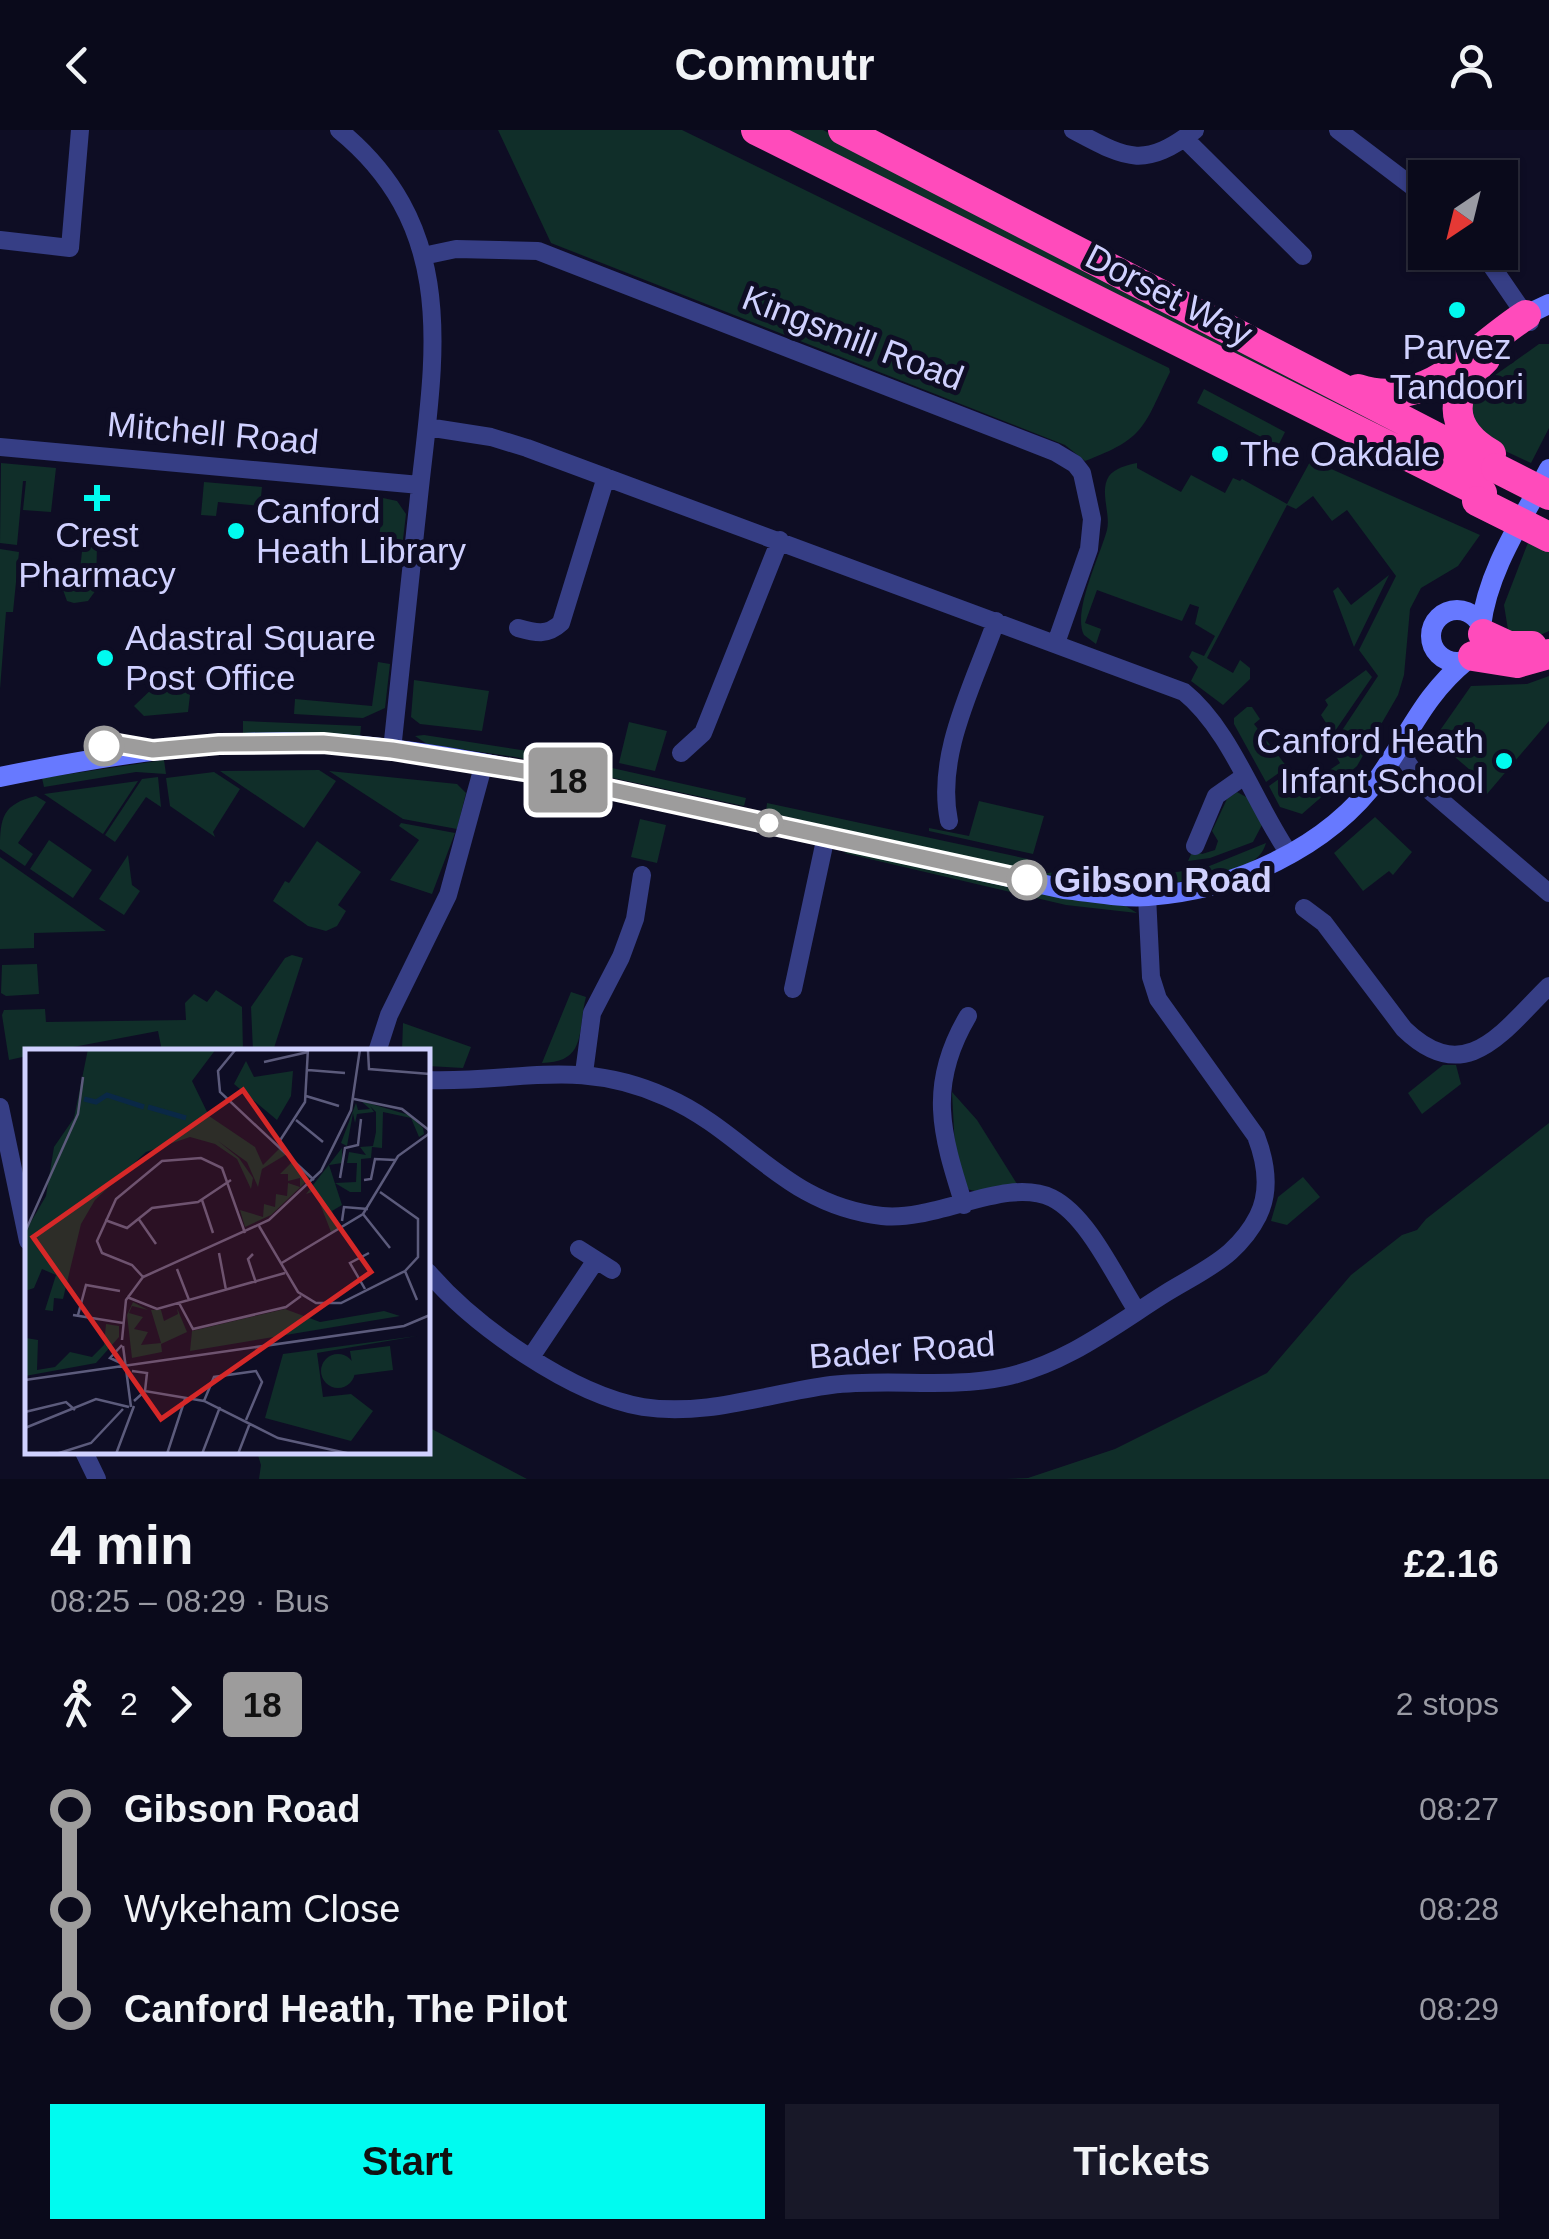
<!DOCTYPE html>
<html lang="en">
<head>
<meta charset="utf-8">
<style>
  body { margin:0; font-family:Helvetica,sans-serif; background:#181828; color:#f1f3f6; height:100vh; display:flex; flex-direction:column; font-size:38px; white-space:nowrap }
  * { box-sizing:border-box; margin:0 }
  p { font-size:32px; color:#999aa3 }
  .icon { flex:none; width:55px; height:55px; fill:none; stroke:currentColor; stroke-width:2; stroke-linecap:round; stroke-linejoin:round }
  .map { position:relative; height:1349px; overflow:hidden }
  .details { display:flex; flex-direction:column; background:#0a0a1b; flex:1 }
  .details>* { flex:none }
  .badge { padding:0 20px; border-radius:8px; font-size:35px; line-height:65px }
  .needle { width:65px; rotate:215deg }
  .buttons { position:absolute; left:1408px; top:30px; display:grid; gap:20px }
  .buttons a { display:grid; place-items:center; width:110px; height:110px; border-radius:0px; background:#0a0a1b; box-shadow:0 2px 8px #0004,0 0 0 2px #2a2b3a; font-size:50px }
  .map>.badge { position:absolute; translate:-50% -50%; box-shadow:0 0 0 5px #fff }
  .legs { display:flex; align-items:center; gap:15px; height:110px; padding:0 50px; font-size:32px }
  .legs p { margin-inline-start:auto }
  .summary { display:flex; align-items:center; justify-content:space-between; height:170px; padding:0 50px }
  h1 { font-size:55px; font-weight:800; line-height:75px }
  .button { display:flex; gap:20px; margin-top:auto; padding:20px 50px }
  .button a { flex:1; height:115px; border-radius:0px; background:#00fbf0; color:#111; font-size:40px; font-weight:800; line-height:115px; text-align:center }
  .button a+a { background:#181828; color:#f1f3f6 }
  ul { padding:0 50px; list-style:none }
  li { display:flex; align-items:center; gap:35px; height:100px; font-size:38px }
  li i { display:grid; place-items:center; width:15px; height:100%; margin:0 12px; background:currentColor }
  li i::after { content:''; width:25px; height:25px; margin:-12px; border:8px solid; border-radius:50%; background:#0a0a1b }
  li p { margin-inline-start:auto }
  li:first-child i { background:linear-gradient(#0000 50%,currentColor 0) }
  li:last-child i { background:linear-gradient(currentColor 50%,#0000 0) }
  header { display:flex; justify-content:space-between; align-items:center; height:130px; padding:0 50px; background:#0a0a1b; font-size:45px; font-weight:800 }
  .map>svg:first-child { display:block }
</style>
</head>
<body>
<header><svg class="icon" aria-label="back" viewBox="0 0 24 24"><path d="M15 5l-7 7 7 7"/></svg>Commutr<svg class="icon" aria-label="person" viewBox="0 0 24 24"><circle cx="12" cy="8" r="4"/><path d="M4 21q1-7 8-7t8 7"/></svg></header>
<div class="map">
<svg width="1549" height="1349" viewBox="0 0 1549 1349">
  <rect width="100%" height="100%" fill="#0e0d24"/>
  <!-- green -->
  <path fill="#102e29" d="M498 0H682L1169 238 1170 242C1143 297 1146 308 1085 331L1065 315 551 113Z
    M781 0H823L1494 350 1491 356Z
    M1539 214H1549V298L1531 333 1482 310 1467 265Z
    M1204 259 1285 302 1278 316 1197 273Z
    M1311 330 1480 405 1458 436 1421 458 1410 479 1404 545 1398 565 1357 636 1302 684 1280 677 1269 656 1286 644 1298 661 1340 633 1329 614 1337 608 1378 546 1359 520 1396 446 1347 380 1332 391 1313 366 1296 379 1287 375 1207 528 1233 543 1240 530 1250 538V549L1223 575 1191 551 1198 537 1189 527 1192 521 1204 526 1215 506 1195 494 1199 477 1190 474 1182 491 1097 460 1085 493 1101 499 1096 514 1084 505C1072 482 1100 426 1107 400 1111 384 1099 361 1109 346 1115 338 1127 335 1137 333V338L1181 362 1191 345 1225 363 1233 348 1240 351 1242 349 1287 374Z
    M1 333 56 338 51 382 23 380 26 351H23L17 415 0 413Z
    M204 352 262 357 260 376 218 372 216 386 201 385Z
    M383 368 397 371 406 384 400 435 377 432Z
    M1529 410 1549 420V501L1538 506H1509L1504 475Z
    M83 412 97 414 96 460 88 471 74 473 67 471 62 457 78 459Z
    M0 419 19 422 13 482H6L0 559Z
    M1389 445 1354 517 1333 461 1338 457 1351 475Z
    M378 532 390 534 385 578 363 588 294 584 295 569 372 576Z
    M1366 540 1372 547 1333 604 1321 585 1328 575 1325 570Z
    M1549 546V591L1487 664 1484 652 1434 609 1471 556 1527 554Z
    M414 550 489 561 482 601 420 594 411 587Z
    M155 556 184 559 190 565 188 582 144 586 134 576Z
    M1247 577H1252L1260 589 1254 594 1287 637 1266 652 1234 594V588Z
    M243 591 361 596 360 607 243 605Z
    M629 592 667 601 655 641 619 633Z
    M424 605 554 625 746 668 744 676 515 627 427 614 415 606Z
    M164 630 166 644 136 642 44 657 42 648Z
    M319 640 336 651 304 698 220 641Z
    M329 641 457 654 466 663 457 699 403 689Z
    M214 642 240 659 213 702 215 707 170 676 166 648Z
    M158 647 161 677 146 667 115 712 105 705 142 649Z
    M138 651 103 704 44 664Z
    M1237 662 1248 668 1263 693 1253 712 1210 728 1188 731 1193 720 1202 724 1215 720 1218 711 1212 701 1227 669Z
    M36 666 46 672 18 713 33 724 25 736 0 719C0 687 3 674 36 666Z
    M979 671 1044 686 1033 724 929 701V698L969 706Z
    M767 673 1028 729 1025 740 766 682Z
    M1375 687 1412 722 1393 745 1389 741 1363 761 1334 723Z
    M640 689 666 695 657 733 631 727Z
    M401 693 455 703 432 764 390 750 419 710 399 696Z
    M49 710 92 740 73 768 30 739Z
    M317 711 361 742 338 775 346 781 337 796 326 801 308 796 273 771 285 751 289 753Z
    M1266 713C1260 734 1241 736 1223 742 1163 760 1103 758 1042 744L1075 739 1138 746 1171 743 1207 737Z
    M849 721 1124 775 1137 783 1066 775 844 723Z
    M128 725 132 755 140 761 124 785 99 769Z
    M0 727 106 801 34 803V818L0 819Z
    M292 825 303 828 273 921H253L251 877 285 828Z
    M37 834 39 864 6 866 1 863 2 835Z
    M216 860 242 877 243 921H162L158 901 52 921 28 922 27 926 9 930 2 885 4 880 45 879 46 892 186 890 185 873 194 864 207 872Z
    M571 862 586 867C577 900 588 932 542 933Z
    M403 893 471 917 463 938 428 936V922L402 921Z
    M1443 935H1456L1461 954 1422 984 1408 963Z
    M952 962 977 990 1017 1054 982 1063 967 1059 955 1019Z
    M1549 993V1349H1005L1028 1348 1115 1319 1267 1243 1351 1145 1402 1105 1417 1100 1426 1089Z
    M1303 1047 1320 1067 1287 1095 1271 1091 1278 1067Z
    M428 1297 527 1349H259L261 1335 257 1322H428Z"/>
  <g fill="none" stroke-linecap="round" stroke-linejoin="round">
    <!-- street -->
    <path stroke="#363e85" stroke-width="18" d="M339 0C465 103 432 237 418 376 409 457 401 538 392 620
      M1073 0C1126 28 1143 40 1195 0
      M1338 0 1425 66
      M1184 8 1303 126
      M0 110 70 118 80 0
      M1482 122 1530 192
      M423 126 456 119 538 121 1055 322 1075 334 1082 343 1092 389 1089 419 1056 513
      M427 297 491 307 527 318 1184 562C1231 600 1255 675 1290 725
      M0 317 420 355
      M518 498C536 503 547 506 561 493L606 347
      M1403 610 1407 632 1423 655 1549 763
      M681 623 703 603 780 410
      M949 691C935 624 975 552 996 491
      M1195 716 1216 666 1243 647
      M1304 778 1324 793 1404 899C1466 959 1503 901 1549 856
      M793 859 826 706
      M377 922 389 885 448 765 484 633
      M584 943 592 883 621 827 635 789 642 745
      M428 950C517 953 577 927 666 967 746 1002 784 1075 882 1086 937 1092 1006 1046 1052 1068 1088 1086 1115 1147 1137 1181
      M0 977 28 1111
      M964 1075C941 1003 927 955 968 886
      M579 1119 612 1140
      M428 1142C474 1196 572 1265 643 1277 706 1287 769 1263 831 1255 889 1248 948 1259 1005 1247 1066 1234 1115 1195 1166 1163 1187 1150 1212 1138 1230 1122 1241 1112 1251 1100 1258 1086 1271 1060 1266 1032 1256 1006L1158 869 1151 847 1147 766
      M531 1227 596 1130
      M84 1322 97 1349"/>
    <!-- secondary -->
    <path stroke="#6779ff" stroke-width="20" d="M1526 185 1549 174
      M1431 506a26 26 0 1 1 52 0a26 26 0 1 1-52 0Z
      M1481 496C1488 439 1523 389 1549 339
      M0 647C106 625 214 608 323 613 433 619 543 645 651 668 789 698 927 728 1064 759 1092 762 1121 768 1148 766 1235 760 1328 718 1380 646 1411 602 1424 565 1467 530"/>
    <!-- highway -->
    <path stroke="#ff4bbb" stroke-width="30" d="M756 0 1482 363
      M843 0 1496 338
      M1485 229C1450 262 1445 297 1491 324
      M1358 259C1427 282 1473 218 1526 185
      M1483 504 1509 516H1532
      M1473 526 1517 533 1549 524"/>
    <!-- highway-bridge -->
    <path stroke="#ff4bbb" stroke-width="30" d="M1496 338 1549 365
      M1477 371 1549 407"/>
  </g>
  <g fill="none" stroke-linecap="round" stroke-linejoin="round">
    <defs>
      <path id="line-1" d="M104 616 118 614 153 620 219 614 323 613 392 620 530 642 1027 750"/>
    </defs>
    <!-- line-1 casing -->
    <use href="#line-1" stroke="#fff" stroke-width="22"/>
    <!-- line-1 -->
    <use href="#line-1" stroke="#9d9c9c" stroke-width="15"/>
  </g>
  <!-- markers -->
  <g fill="#00fbf0" stroke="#0e0d24" stroke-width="4">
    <circle cx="1457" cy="180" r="10"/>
    <circle cx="1220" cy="324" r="10"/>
    <path d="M92 353h10v10h10v10h-10v10h-10v-10h-10v-10h10z"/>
    <circle cx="236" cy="401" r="10"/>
    <circle cx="105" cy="528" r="10"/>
    <circle cx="1504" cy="631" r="10"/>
  </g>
  <g fill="#fff" stroke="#9d9c9c" stroke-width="5">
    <circle cx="104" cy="616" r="18"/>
    <circle cx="769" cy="693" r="12"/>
    <circle cx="1027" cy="750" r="18"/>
  </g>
  <g text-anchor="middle" stroke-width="10" stroke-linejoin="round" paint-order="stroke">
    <!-- street labels -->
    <g font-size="35" fill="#d0d1ff" stroke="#0e0d24">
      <text transform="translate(1169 165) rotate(27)" y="12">Dorset Way</text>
      <text transform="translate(853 208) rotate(21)" y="12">Kingsmill Road</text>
      <text transform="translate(213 303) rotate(5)" y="12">Mitchell Road</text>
      <text transform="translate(902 1220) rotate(-4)" y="12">Bader Road</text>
    </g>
    <!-- poi labels -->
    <g font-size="35" fill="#d0d1ff" stroke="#0e0d24" text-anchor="start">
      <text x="1457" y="229" text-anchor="middle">Parvez<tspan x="1457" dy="40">Tandoori</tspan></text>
      <text x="1240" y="336">The Oakdale</text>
      <text x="256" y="393">Canford<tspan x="256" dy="40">Heath Library</tspan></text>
      <text x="97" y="417" text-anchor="middle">Crest<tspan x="97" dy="40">Pharmacy</tspan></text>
      <text x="125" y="520">Adastral Square<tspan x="125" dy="40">Post Office</tspan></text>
      <text x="1484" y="623" text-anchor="end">Canford Heath<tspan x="1484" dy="40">Infant School</tspan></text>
    </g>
    <!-- stop labels -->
    <g font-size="35" font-weight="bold" fill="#d0d1ff" stroke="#0e0d24" text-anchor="start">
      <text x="1054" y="762">Gibson Road</text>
    </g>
  </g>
  <!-- overview -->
  <g transform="translate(25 919)">
    <rect width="405" height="405" fill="#0e0d24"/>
    <path d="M63 0H191L167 32 184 67 230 98 238 116 256 98 262 105 237 120 233 138 222 113 193 92 214 109 228 129 226 140 212 110 190 95 165 88 121 103 70 151 56 175 38 250 29 249 28 262 20 261 31 226 17 220 9 239 0 242V183L21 147 29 98 49 69ZM221 12 229 28 268 22 266 47 252 71 209 35ZM336 52 384 66 398 79 399 85 394 88 386 69 358 63 357 99 347 98 346 109 336 110V143H325L310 134 331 133 332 114H322L324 103 341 106 335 98 348 97 351 83V63L345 57 349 63 332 65 330 74 328 64 322 97 316 94 331 54 333 61 345 60ZM317 99V114L304 116 317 156 307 162 314 178 306 183 290 142 281 145ZM268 112 285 129 246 166 220 178 215 161 238 168 239 155 250 158 251 145 262 147 263 134 275 138V129L263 132V125H255ZM108 253 123 261 107 257 104 264 118 268 109 280 123 283 116 296 136 294 126 261H136L139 272 153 265 152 259 162 283 136 295 137 303 107 309 102 266ZM260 260 295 273 359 262 375 267 165 302 167 282ZM81 275 94 277V288L71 314 0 327V283L1 289 13 291 12 321 30 318 45 303 67 308 79 296ZM392 287 292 304 298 348 326 345 348 362 326 392 240 369 258 305ZM365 297 368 321 329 326 325 302ZM296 322a17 17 0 1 1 34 0a17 17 0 1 1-34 0Z" fill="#102e29"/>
    <path fill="none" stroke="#0a2846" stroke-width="5" d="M59 50 71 53 82 46 119 58M123 58 161 69"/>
    <path fill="none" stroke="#5c5b7c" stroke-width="2.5" d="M211 0 193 22 195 43 289 131M343 2 344 20 405 25M239 13 283 3M283 21 320 24M281 47 314 57M329 50 377 60 405 82M271 71 298 93M254 93 280 53 283 0M315 129 320 99 333 96 336 70M339 131 346 130 350 110 370 111M177 151 188 184M338 165 365 199M113 169 131 195M80 171 102 179 127 159 173 153 206 131M317 172 319 158 343 160M234 177 273 243 291 254H316L380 222 393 208V170L355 143M0 183 53 65 58 28M194 204 201 241M228 205 223 210 231 234M255 215 338 165 373 107 405 84M152 220 164 251M380 222 392 251M118 228 107 216 77 204 72 192 91 150 137 112 176 109 197 119 220 184M340 240 325 214 344 204M102 248 132 260 260 224M154 254 168 280 261 258 276 247M48 266 98 274M53 266 61 236 95 242M97 291 101 251 118 228 244 171 296 122 326 61 335 0M97 296 85 309 98 315M98 297 106 358M107 322 122 324 120 342M0 331 379 277 405 266M109 352 120 342 179 352 253 389 326 405M179 352 189 328 231 322 237 333 221 371M0 363 41 353 50 361M0 379 71 350 104 358M31 405 66 394 98 360M91 405 109 357M142 405 160 350M177 405 195 358M213 405 225 374"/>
    <path fill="#d62828" fill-opacity="0.15" stroke="#d62828" stroke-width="5" d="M218 41 346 223 136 370 8 188Z"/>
    <rect width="405" height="405" fill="none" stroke="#d0d1ff" stroke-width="5"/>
  </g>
</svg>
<div class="buttons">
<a><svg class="needle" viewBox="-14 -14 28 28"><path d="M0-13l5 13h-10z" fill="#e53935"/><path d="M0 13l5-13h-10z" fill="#999aa3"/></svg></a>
</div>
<b class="badge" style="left:568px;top:650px;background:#9d9c9c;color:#111">18</b>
</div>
<section class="details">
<div class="summary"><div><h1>4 min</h1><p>08:25 – 08:29 · Bus</p></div><b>£2.16</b></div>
<div class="legs"><svg class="icon" aria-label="walk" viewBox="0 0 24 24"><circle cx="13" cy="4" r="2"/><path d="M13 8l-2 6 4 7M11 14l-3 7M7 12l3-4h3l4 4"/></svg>2<svg class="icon" aria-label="forward" viewBox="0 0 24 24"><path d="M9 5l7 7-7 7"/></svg><b class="badge" style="background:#9d9c9c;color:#111">18</b><p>2 stops</p></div>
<ul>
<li><i style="color:#9d9c9c"></i><b>Gibson Road</b><p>08:27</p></li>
<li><i style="color:#9d9c9c"></i><span>Wykeham Close</span><p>08:28</p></li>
<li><i style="color:#9d9c9c"></i><b>Canford Heath, The Pilot</b><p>08:29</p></li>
</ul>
<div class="button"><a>Start</a><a>Tickets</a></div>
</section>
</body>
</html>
